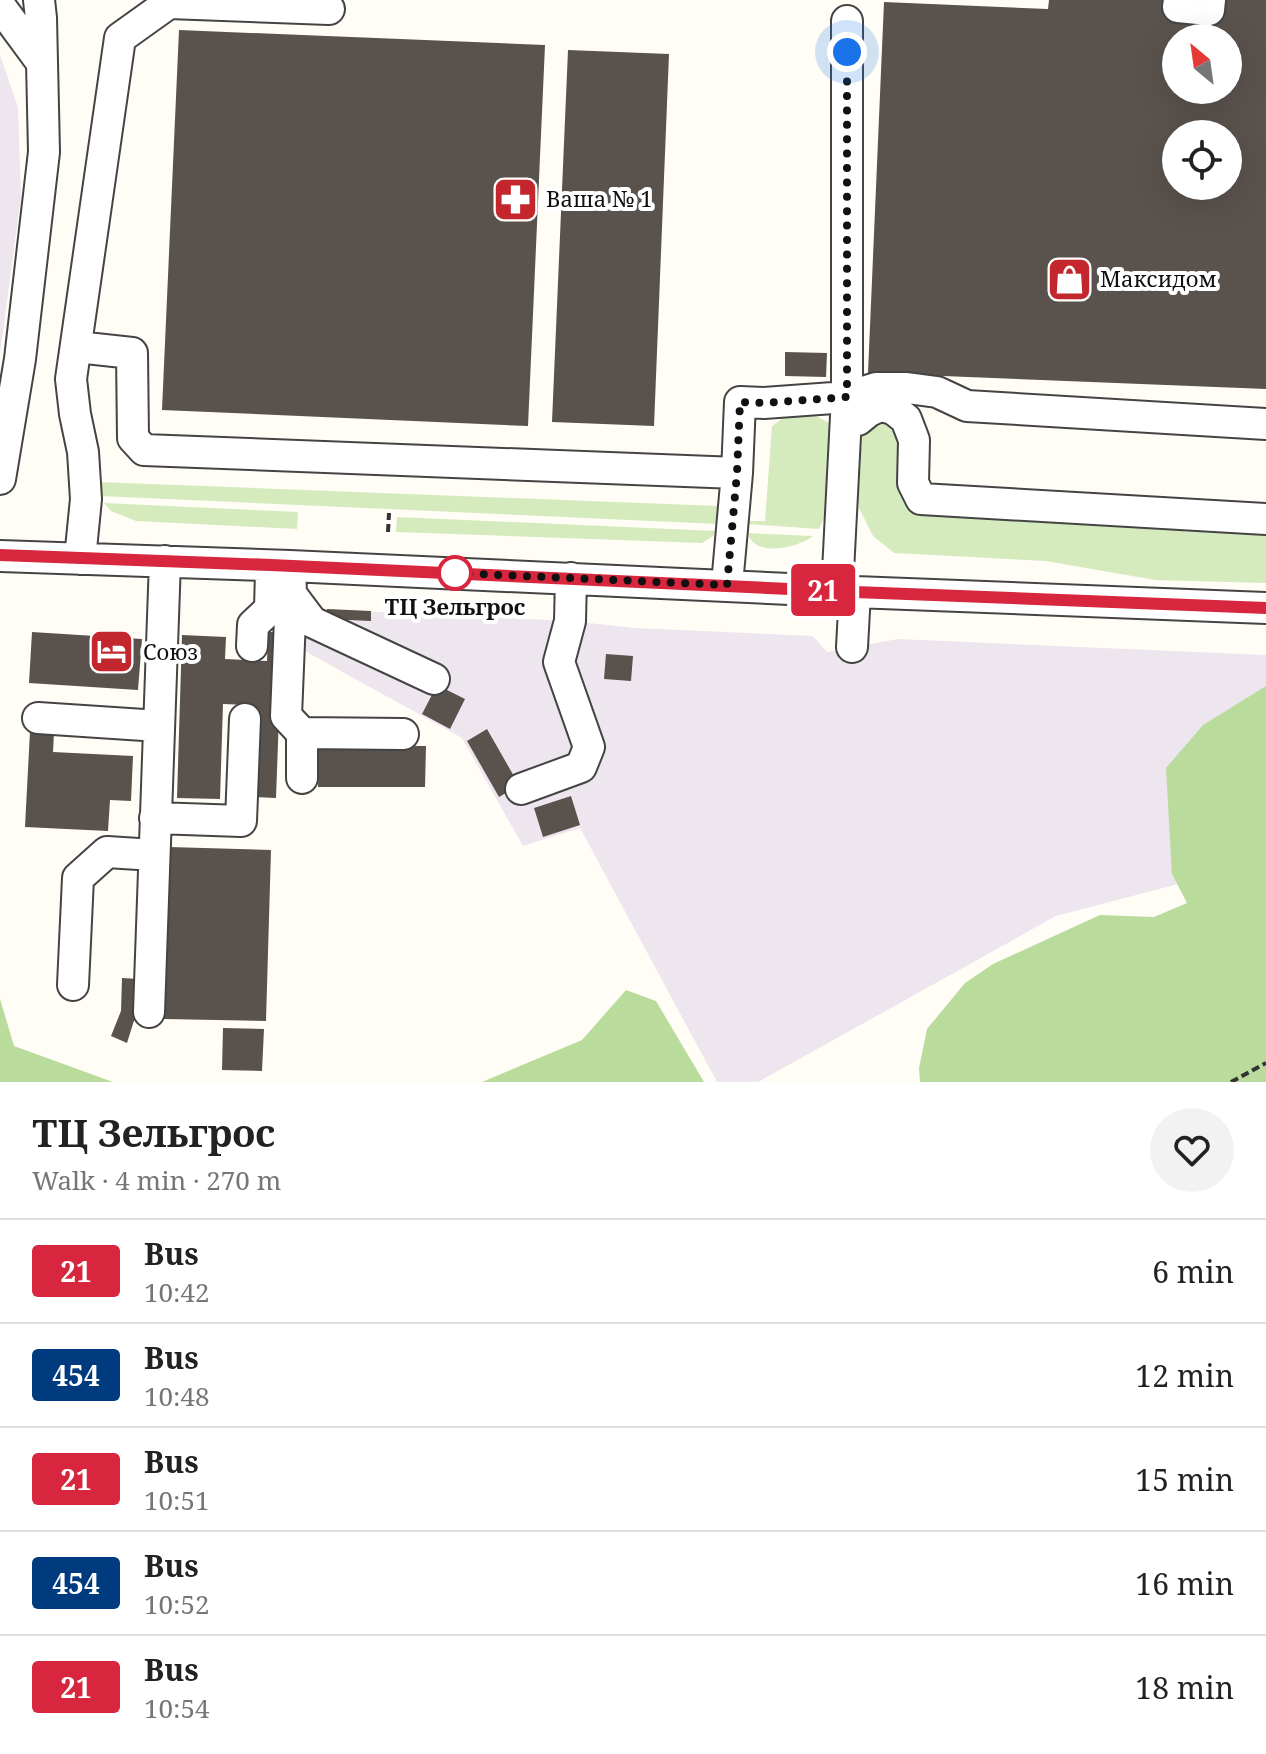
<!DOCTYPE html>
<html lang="en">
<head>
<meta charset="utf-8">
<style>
  body { margin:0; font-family:"Noto Serif",serif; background:#f2f2f2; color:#222; height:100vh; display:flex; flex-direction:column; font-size:30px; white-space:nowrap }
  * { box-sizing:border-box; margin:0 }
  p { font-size:26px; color:#767676 }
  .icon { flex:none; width:44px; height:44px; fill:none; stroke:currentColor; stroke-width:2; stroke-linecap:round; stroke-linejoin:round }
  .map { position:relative; height:1082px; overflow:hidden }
  .drawer { display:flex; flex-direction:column; background:#fff; flex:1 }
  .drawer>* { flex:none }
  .badge { padding:0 16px; border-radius:6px; font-size:28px; line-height:52px }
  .needle { width:52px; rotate:331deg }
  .buttons { position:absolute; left:1162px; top:24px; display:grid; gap:16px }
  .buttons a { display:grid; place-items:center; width:80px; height:80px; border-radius:50%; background:#fff; box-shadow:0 8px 32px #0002; font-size:40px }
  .you { position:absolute; width:40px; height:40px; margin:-20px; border:6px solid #fff; border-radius:50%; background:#1a73e8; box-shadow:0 0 0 12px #1a73e833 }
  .map>.badge { position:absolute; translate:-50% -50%; box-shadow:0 0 0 4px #fff }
  .round { display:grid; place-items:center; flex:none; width:84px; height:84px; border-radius:42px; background:#f2f2f2 }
  .overview { display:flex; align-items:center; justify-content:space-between; height:136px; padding:0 32px }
  h1 { font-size:38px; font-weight:700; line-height:60px }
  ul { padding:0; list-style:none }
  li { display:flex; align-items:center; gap:24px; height:104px; padding:0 32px; border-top:2px solid #e0e0e0 }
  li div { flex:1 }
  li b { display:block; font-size:30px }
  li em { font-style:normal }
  li .badge { min-width:88px; font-weight:700; text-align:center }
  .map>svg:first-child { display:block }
</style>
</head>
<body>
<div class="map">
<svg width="1266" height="1082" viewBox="0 0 1266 1082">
  <rect width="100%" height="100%" fill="#fffdf5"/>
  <!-- industrial -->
  <path fill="#eee6ef" d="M0 55 18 107 21 196 0 354Z
    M320 609 570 621 635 628 813 636 827 652 898 639 1266 655V861L1056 916 758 1082H717L580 828 523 846 462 738 303 650 302 638Z"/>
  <!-- green -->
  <path fill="#d5ebbd" d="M787 415H814L829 423 826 514 819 529 748 524V521H765L772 426Z
    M882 420 898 425 910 505 920 515 1266 531V583L1155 580 1046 561 894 553 873 536 858 506 862 435 868 425Z
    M99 482 718 506V524L101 496Z
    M104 503 298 512 297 529 136 521 111 511Z
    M397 517 716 531 713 536 702 543 396 532Z
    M748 533 813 536C798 548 754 558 748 533Z"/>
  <!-- forest -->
  <path fill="#b9dc9c" d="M1266 686V1082H920L919 1068 927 1029 965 983 993 964 1100 915 1154 917 1187 903 1172 874 1166 768 1203 725Z
    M626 990 656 1001 704 1082H482L582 1040Z
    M0 999 14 1046 113 1082H0Z"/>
  <!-- building -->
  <path fill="#5a524d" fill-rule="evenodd" d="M1049 0H1266V389L868 373 884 2 1048 9ZM1176 38H1228V90H1176ZM1176 134H1228V186H1176Z
    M179 30 545 45 528 426 162 410Z
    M568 50 669 54 654 426 552 422Z
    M785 352 827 353 826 377 785 376Z
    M327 609 371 611V621L326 619Z
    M32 632 142 639 138 690 29 683Z
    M268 632H282L276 798 252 797 248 705 223 704 220 799 177 798 182 635 226 637 225 659 267 661Z
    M606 654 633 656 631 681 604 679Z
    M437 685 465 699 450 729 422 714Z
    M487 729 519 785 499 797 467 741Z
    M30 731 54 732 53 752 133 756 131 801 110 800 108 831 25 827Z
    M319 745 426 746 425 787H318Z
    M571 796 580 825 543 837 534 808Z
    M169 847 271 850 266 1021 164 1019Z
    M122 978 139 979 137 1011 127 1043 111 1036 121 1011Z
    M223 1028 264 1029 262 1071 222 1070Z"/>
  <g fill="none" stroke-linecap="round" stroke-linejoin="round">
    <defs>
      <path id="minor" d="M1179 0 1178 7 1209 10 1210 0
        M0 6 42 63
        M77 347 132 353 133 438 144 450 737 473 740 402 764 403 847 397 876 388H907L937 392 967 406 1266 424
        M858 420 869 411 880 406 893 409 906 419 914 440 913 483 921 499 1266 519
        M0 479 20 359 44 152 41 18 39 0
        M0 556 290 566 855 592 1266 608
        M80 559 86 499 83 452 75 414 71 379 120 38 169 3 329 9
        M290 566 291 594 312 622 434 679
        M727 585 737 473
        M837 591 847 397V21
        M291 594 286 716 302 733V778
        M252 646 253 625 270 609 271 571
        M852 647 855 592
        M38 718 159 726
        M302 733 403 734
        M521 789 581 767 589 747 559 662 570 621 571 578
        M155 818 241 821 245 719
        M73 985 78 878 107 852 154 855
        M149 1012 165 561"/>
    </defs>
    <!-- minor casing -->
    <use href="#minor" stroke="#444" stroke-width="34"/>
    <!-- path -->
    <path stroke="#333" stroke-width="4" stroke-dasharray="8 4" stroke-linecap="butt" d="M388 532 389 513
      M1231 1082 1266 1063"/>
    <!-- minor -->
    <use href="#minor" stroke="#fff" stroke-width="30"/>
  </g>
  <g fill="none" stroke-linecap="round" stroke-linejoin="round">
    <defs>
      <path id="line" d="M0 555 271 565 855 592 1266 608"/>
    </defs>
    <!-- line casing -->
    <use href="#line" stroke="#fff" stroke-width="18"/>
    <!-- line -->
    <use href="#line" stroke="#d7263d" stroke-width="12"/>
    <!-- walk -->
    <path stroke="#111" stroke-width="8" stroke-dasharray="0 14.4" d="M455 573 727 585 737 473 740 402 764 403 847 397V52"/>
  </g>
  <!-- icons -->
  <defs>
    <symbol id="pharmacy-square" viewBox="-11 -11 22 22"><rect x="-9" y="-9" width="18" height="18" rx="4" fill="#c4262e" stroke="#fff"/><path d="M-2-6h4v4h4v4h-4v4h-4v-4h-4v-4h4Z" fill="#fff"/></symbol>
    <symbol id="shop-square" viewBox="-11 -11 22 22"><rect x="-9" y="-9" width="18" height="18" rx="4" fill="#c4262e" stroke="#fff"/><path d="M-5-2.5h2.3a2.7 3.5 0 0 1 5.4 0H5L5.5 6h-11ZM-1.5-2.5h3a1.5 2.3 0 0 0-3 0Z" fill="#fff"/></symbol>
    <symbol id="hotel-square" viewBox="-11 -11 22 22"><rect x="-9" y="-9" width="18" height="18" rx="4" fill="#c4262e" stroke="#fff"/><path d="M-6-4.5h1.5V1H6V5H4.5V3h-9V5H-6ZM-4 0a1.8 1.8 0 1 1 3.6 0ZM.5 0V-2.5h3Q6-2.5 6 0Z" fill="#fff"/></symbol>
  </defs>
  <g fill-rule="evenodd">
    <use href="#pharmacy-square" x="490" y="174" width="51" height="51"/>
    <use href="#shop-square" x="1044" y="254" width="51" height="51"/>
    <use href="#hotel-square" x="86" y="626" width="51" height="51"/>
  </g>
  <!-- markers -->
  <circle fill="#fff" stroke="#d7263d" stroke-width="4" cx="455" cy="573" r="16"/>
  <g text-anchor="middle" stroke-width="8" stroke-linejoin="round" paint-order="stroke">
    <!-- poi labels -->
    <g font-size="22" fill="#111" stroke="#fff" text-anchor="start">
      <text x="546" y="207">Ваша № 1</text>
      <text x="1100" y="287">Максидом</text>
      <text x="143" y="660">Союз</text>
    </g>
    <!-- stop labels -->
    <g font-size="22" font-weight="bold" fill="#111" stroke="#fff">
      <text x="455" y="615">ТЦ Зельгрос</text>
    </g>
  </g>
</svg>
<div class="buttons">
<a><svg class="needle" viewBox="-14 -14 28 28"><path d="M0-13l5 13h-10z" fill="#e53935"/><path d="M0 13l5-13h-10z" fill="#767676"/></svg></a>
<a><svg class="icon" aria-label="locate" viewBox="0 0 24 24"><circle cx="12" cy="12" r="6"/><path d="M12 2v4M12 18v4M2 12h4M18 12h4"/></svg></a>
</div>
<div class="you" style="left:847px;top:52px"></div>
<b class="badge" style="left:823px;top:590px;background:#d7263d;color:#fff">21</b>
</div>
<section class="drawer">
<div class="overview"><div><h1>ТЦ Зельгрос</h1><p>Walk · 4 min · 270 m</p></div><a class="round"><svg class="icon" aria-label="heart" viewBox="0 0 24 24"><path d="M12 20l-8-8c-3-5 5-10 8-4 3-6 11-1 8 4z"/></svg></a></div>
<ul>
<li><span class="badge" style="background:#d7263d;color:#fff">21</span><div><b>Bus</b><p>10:42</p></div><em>6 min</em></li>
<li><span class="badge" style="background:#003b80;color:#fff">454</span><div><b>Bus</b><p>10:48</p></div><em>12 min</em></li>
<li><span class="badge" style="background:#d7263d;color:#fff">21</span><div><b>Bus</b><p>10:51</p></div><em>15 min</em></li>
<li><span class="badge" style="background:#003b80;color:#fff">454</span><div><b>Bus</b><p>10:52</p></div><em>16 min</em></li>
<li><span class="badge" style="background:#d7263d;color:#fff">21</span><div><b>Bus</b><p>10:54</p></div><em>18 min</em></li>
</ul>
</section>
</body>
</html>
